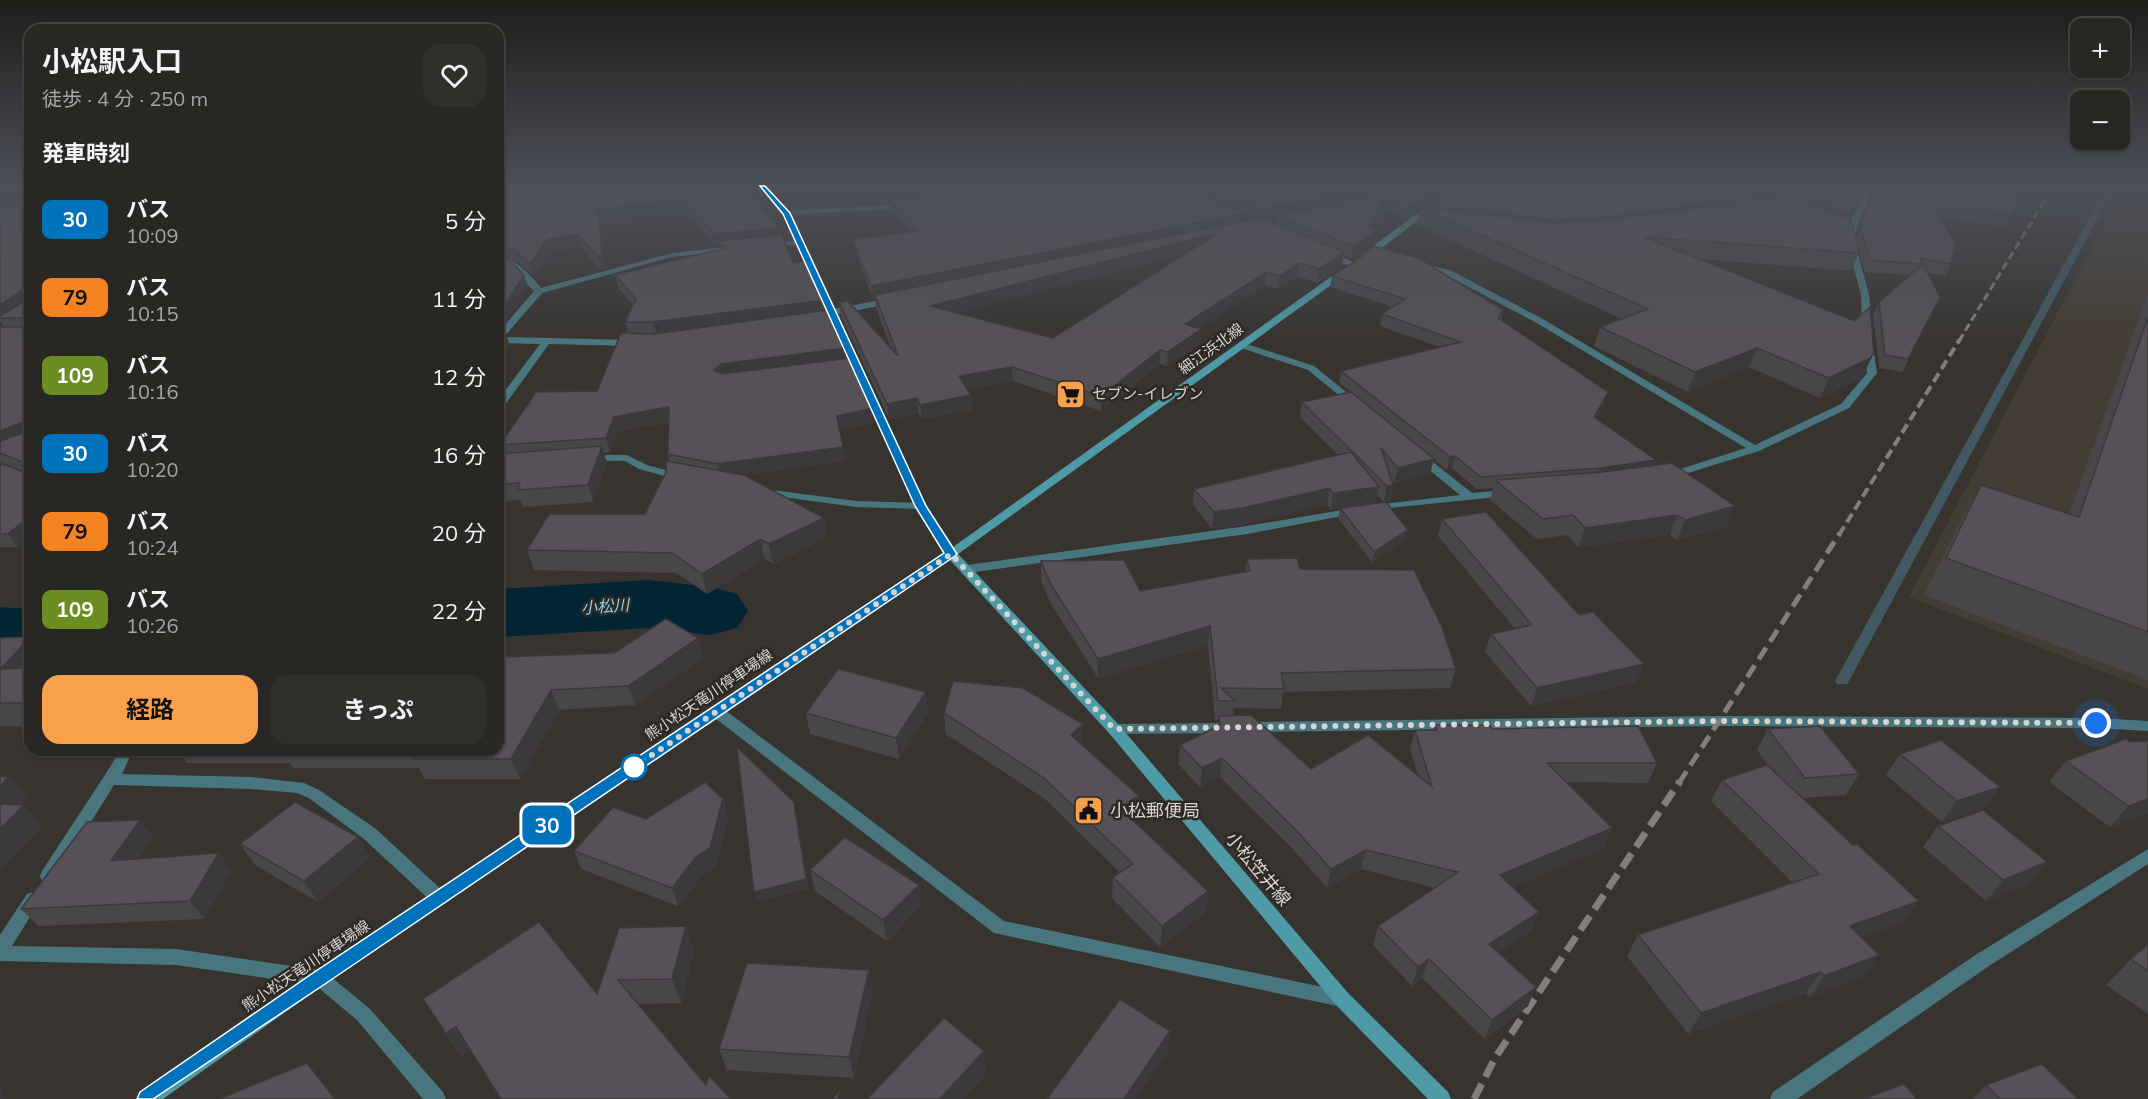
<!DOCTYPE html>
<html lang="ja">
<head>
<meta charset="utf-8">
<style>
  body { margin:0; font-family:Mulish,"Noto Sans JP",sans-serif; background:#312f2c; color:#f1f3f6; height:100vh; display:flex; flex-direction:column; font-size:22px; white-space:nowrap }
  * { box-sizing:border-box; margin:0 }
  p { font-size:20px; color:#a5a5a6 }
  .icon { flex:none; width:33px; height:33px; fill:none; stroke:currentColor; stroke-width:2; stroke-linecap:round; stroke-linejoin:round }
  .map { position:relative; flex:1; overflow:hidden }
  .details { position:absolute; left:24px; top:24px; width:480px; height:732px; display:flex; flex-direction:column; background:#292724; border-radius:18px; box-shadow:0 2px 4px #0004,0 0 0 2px #454441 }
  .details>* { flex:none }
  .badge { padding:0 12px; border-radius:9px; font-size:21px; line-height:39px }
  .fabs { position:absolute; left:2070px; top:18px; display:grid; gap:12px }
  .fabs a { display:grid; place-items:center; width:60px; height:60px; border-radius:12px; background:#292724; box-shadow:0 2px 4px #0004,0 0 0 2px #454441; font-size:30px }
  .you { position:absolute; width:30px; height:30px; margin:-15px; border:4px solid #fff; border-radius:50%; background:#1a73e8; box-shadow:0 0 0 9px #1a73e833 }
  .map>.badge { position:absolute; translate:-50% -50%; box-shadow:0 0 0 3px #fff }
  h2 { padding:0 18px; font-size:22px; line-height:54px }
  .round { display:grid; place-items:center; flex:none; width:63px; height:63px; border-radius:18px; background:#312f2c }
  .headline { display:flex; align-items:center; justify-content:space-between; height:102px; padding:0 18px }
  h1 { font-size:28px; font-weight:700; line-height:45px }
  .action { display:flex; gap:12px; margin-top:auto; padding:12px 18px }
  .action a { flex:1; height:69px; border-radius:18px; background:#f9a04c; color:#111; font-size:24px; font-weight:700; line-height:69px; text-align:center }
  .action a+a { background:#312f2c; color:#f1f3f6 }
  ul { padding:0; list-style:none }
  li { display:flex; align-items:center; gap:18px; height:78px; padding:0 18px }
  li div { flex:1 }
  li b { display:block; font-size:22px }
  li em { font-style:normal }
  li .badge { min-width:66px; font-weight:700; text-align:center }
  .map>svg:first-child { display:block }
</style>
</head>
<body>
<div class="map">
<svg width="2148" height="1099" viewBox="0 0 2148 1099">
  <rect width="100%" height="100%" fill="#373430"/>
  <!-- built -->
  <path fill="#443d33" d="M2123 188H2148V689L1909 597Z"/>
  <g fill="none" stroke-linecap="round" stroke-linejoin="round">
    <!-- stream -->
    <path fill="#425962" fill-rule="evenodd" d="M2106 188H2114L1849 681 1847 684H1837L1835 681Z"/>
    <!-- river -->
    <path fill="#032432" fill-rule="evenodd" d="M648 580 711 587 737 594 748 611 737 628 711 635 648 628 498 637V589Z
      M0 607 30 609V659L0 657Z"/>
    <!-- street -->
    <path fill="#49767e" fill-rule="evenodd" d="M1856 188H1864L1869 201 1860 217 1854 240 1869 294 1872 326 1867 329 1862 326 1861 294 1846 240 1852 217 1861 201Z
      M905 204H908V208L786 215 782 213 786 211Z
      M801 240H804V244L771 247 767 245 771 243Z
      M736 246H739V250L672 257 542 293 504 337 632 340 637 343 632 346 549 344 502 409 498 410V400L540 344 498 343V333L534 291 512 268 498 262V258C518 259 529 274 541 288L672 253Z
      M1327 252H1333L1358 265 1351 267 1327 256Z
      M1418 263 1450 270 1541 318 1755 445 1841 404 1867 373 1863 347 1865 345H1871L1873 347 1877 373 1849 408 1759 451 1672 478 1668 477 1666 475 1668 473 1746 448 1535 322 1444 274 1418 267Z
      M891 298 895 301 894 303 833 315 829 312 833 309Z
      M1241 342 1314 366 1361 404 1360 406H1352L1308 370 1238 347 1236 345Z
      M1420 454 1424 455 1472 493 1506 490 1512 493 1506 496 1370 510 1368 508 1374 505 1460 495 1416 459 1415 457 1416 455Z
      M589 455H627L647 465 683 475 685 477 683 479 679 480 639 469 625 461 585 460 584 458 585 456Z
      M764 489 856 501 921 503 927 506 921 509 856 507 760 494 758 492Z
      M1354 508 1358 509 1360 511 1358 513 1247 534 968 573 962 569 968 565 1247 526Z
      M716 706 721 707 1004 921 1342 991 1348 993 1351 999 1348 1005 1342 1007 994 933 711 715 709 711 711 707Z
      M1720 716 2096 718 2148 721V731L2096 728 1720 726 1248 732 1243 731 1241 727 1243 723 1248 722Z
      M1230 723 1235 724 1237 728 1235 732 1230 733 1114 734 1109 733 1107 729 1109 725 1114 724Z
      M119 750H133L122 774 251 777 304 783 319 790 376 829 445 893 447 898 445 903 439 905 433 903 364 839 309 798 297 793 251 789 114 785 54 881 48 883 42 881 40 876 42 871 112 764Z
      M2148 849V864L1989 966 1797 1099H1770L1773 1092 1977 954Z
      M33 892 39 894 41 899 12 946 176 949 319 970 325 972 369 1008 443 1092 446 1099H423L357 1020 315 985 176 965 0 961V935L27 894Z"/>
    <!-- secondary -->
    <path fill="#4e9aa7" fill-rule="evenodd" d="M758 188H766L790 213 927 506 953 547 1339 271H1345V275L958 554 1119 725 1348 993 1448 1092 1451 1099H1428L1336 1005 1109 733 950 560 325 984 163 1099H137L140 1092 313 972 944 553 915 506 783 214Z
      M1426 207 1433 209 1367 259H1361V255Z"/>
    <!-- rail-far3 -->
    <path stroke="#817e7b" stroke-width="3" stroke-dasharray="8 4" stroke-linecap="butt" d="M1959 341 2052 188"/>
    <!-- rail-far2 -->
    <path stroke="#817e7b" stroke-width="4" stroke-dasharray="10 5" stroke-linecap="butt" d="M1839 535 1960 339"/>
    <!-- rail-far1 -->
    <path stroke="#817e7b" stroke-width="5" stroke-dasharray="14 7" stroke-linecap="butt" d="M1679 783 1840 533"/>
    <!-- rail -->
    <path stroke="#817e7b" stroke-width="7" stroke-dasharray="17 8" stroke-linecap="butt" d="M1474 1099 1495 1058 1680 781"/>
  </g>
  <!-- wall -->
  <path fill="#49464a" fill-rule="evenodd" d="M0 188H30V536L17 547H0V463L24 472 23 471 0 462V327H4L0 321Z
    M498 188 762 195 753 197 780 235 793 263 825 311 847 358 873 408 875 422 839 430 845 461 744 475 824 518 827 537 773 564 765 559 707 594 677 573 534 570 527 550 645 514 666 472 669 461 668 454 669 422 618 431 610 452 604 453 607 463 593 502 523 507 520 500 498 502V454H503L500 445 597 391 628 333 625 322 633 305 619 289 615 275 721 249 720 246H715L688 211 601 220 606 268 601 270 581 247 550 251 534 277 518 262 509 260 524 275 527 287 513 312 498 330Z
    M768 188H810L774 193Z
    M869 188H1385L1378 191 1387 188H1450L1422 207 1430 208 1431 204 1452 188H1863L1850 220 1856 239 1862 218 1870 201 1865 188H2023L2004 226 1941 219 1951 264 1945 276 1928 273 1940 297 1902 372 1879 368 1873 315 1879 302 1910 275 1865 272 1859 253 1851 271 1700 259 1865 372 1860 378 1820 398 1749 367 1688 392 1594 346 1600 327 1622 319 1416 224 1419 210 1406 219 1383 208 1372 229 1373 243 1351 258 1344 255 1342 265 1318 283 1297 276 1278 289 1265 285 1199 328 1200 343 1167 366 1160 364 1101 411 1013 381 967 389 971 395 972 410 922 419 918 413 889 419 841 316 839 302 891 349 876 308 875 298 873 299 855 250 853 239 910 232 890 211V202L883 203ZM1205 197 1215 199 1234 208ZM1245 213 1252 217 1257 219 1245 221ZM1278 218 1277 224 1266 220ZM1185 254 1053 338 957 313 1064 285Z
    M1332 276 1503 310 1501 320 1604 404 1596 418 1656 460 1655 465 1727 526 1677 540 1670 535 1578 547 1567 535 1537 539 1490 500 1493 488 1477 489 1452 468 1447 470 1434 459 1430 474 1394 483 1391 479 1393 485 1390 501 1384 502 1377 495 1376 503 1331 509 1327 504 1241 525 1212 529 1193 505 1194 489 1338 455 1300 417 1302 402 1368 406 1339 382 1341 371 1440 347 1380 326 1382 314 1393 307 1330 287Z
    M2148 293V680L1924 595 1961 521 1981 485 2069 514Z
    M1340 508 1408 530 1405 540 1372 562 1338 518Z
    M1442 519 1579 615 1644 664 1636 682 1531 706 1485 652 1491 634 1515 629 1438 536Z
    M1247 559 1300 569 1456 669 1450 688 1283 692 1281 709 1234 708 1233 716 1311 769 1418 775 1410 749 1415 730H1433L1434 725 1492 729 1657 763 1648 783 1566 782 1604 848 1512 887 1531 931 1498 952 1528 1006 1485 1039 1422 978 1412 986 1373 945 1378 926 1435 888 1361 869 1327 888 1292 848 1220 777 1200 787 1178 764 1180 745 1218 726 1219 720H1215L1208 645 1098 678 1050 602 1041 580V561L1140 591 1245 572Z
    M30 637V726H0V638Z
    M698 638 703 658 635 705 559 710 520 779H425L419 768H293L290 763H187L178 750H498V657L614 653Z
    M926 692 928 713 899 759 810 734 806 713Z
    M944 713 1083 745V746L1139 796 1138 817 1133 820 1208 891 1206 912 1160 947 1112 898 1113 877 1120 873 1045 799 946 734Z
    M1768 729 1859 774 1846 795 1802 798 1904 922 1861 937 1864 976 1810 997 1806 993 1688 1034 1627 956 1638 935 1793 883 1711 801 1722 780 1771 770 1757 750Z
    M2148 741V813L2110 827 2049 782 2066 761 2130 742Z
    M1900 754 1985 808 1942 822 1886 775Z
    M723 799 728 817 716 866 702 876 678 906 581 869 574 851 646 819Z
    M1938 826 2047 862 2030 883 1986 901 1923 847Z
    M153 837 138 859 231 871 204 919 38 926 21 909Z
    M240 844 370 858 318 902 255 865Z
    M810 870 921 906 887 941 815 891Z
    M619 928 694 950 681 1003 638 1004 706 1085 470 1050 461 1057 423 999 597 994Z
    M2148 944V1014L2106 985 2131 959Z
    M869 970 873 991 854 1078 727 1070 719 1049Z
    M1986 1085 2078 1099H1973Z"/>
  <!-- shaded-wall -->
  <path fill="#3c393c" d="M24 188 29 198 0 212V199Z
    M745 188H761L762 195 746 198Z
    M773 188H810L774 193Z
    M917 188H1021L889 200 890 202 883 203 882 192Z
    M1361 188H1385L1367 197 1278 216V218L1261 221 1262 209Z
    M1436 188H1450L1422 208 1419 207V210L1406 219 1408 208Z
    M1777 194 1772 205 1603 229 1606 217Z
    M1385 197 1383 208 1368 236 1375 231 1373 243 1351 258 1353 246 1369 227Z
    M686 200 688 211 601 220 606 268 601 270 598 257V209Z
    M1246 213 1244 224 875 295V298L873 299 871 286Z
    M779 228 781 240 719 241 720 246H715L713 234Z
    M1218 233 1217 246 932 319 930 306Z
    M578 235 581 247 550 251 534 277 530 264 547 239Z
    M1344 252 1342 265 1318 283 1319 269Z
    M1299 263 1297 276 1278 289 1280 276Z
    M1266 272 1265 285 1184 337 1185 324Z
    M524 275 527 287 513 312 498 330V312Z
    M22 290 29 301 0 318V305Z
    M824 300 826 314 657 337 653 322Z
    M1201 329 1200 343 1167 366 1168 352Z
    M505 332 510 345 498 361V342Z
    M846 348 847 362 724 378 714 370 721 364Z
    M1757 348 1749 367 1688 392 1695 372Z
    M1160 350V364L1101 411V396Z
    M1874 353 1865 372 1860 378 1820 398 1829 378Z
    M1012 367 1013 381 960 390 959 376Z
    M1608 392 1604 404 1590 429 1594 417Z
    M971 395 972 410 922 419 920 405Z
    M917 398 918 413 889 419 887 404Z
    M669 407 673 421 618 431 610 452 606 438 614 417Z
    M873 408 875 422 839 430 837 416Z
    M23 422 30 432 0 446V431Z
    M602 446 607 463 593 502 588 485Z
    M843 447 845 461 721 479 717 464Z
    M1455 456 1452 468 1447 470 1450 457Z
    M1434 459 1430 474 1394 483 1398 468Z
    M1656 460 1652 473 1596 481 1600 468Z
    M1393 485 1390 501 1384 502 1387 486Z
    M1379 487 1376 503 1331 509 1333 493Z
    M1330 488 1327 504 1241 525 1212 529 1214 512Z
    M1735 506 1727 526 1677 540 1685 520Z
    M1677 515 1670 535 1578 547 1585 528Z
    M30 516V536L17 547 8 534Z
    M824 518 827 537 773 564 769 544Z
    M1408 530 1405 540 1372 562 1374 552Z
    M760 539 765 559 707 594 702 574Z
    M1210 626 1208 645 1098 678V659Z
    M30 638V680L0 669Z
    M698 638 703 658 635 705 628 686Z
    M1644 664 1636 682 1531 706 1537 688Z
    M551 690 559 710 520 779 511 759Z
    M926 692 928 713 899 759 896 738Z
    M1083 724V745L1071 756V735Z
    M1222 758 1220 777 1200 787 1202 768Z
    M9 776 27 797 4 824 0 819V787Z
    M2000 787 1985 808 1942 822 1957 801Z
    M1139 796 1138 817 1119 830 1120 808Z
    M723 799 728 817 716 866 702 876 678 906 672 888Z
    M2148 799V813L2110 827 2128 806Z
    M794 802 809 889 757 902 754 892Z
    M24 805 42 826 0 871V829Z
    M140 820 153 837 125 878 111 861Z
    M1612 828 1604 848 1493 895 1500 875Z
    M358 837 370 858 318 902 304 881Z
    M1366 850 1361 869 1327 888 1331 869Z
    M219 853 231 871 204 919 190 901Z
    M2047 862 2030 883 1986 901 2003 880Z
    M919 885 921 906 887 941 883 920Z
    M1208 891 1206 912 1160 947 1162 926Z
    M1919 901 1904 922 1835 947 1850 926Z
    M1539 912 1531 931 1482 963 1489 944Z
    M686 926 694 950 681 1003 672 979Z
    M1879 955 1864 976 1810 997 1824 976Z
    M1429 959 1422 978 1412 986 1418 967Z
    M869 970 873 991 854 1078 849 1057Z
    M1821 972 1806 993 1688 1034 1701 1013Z
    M1536 987 1528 1006 1485 1039 1492 1020Z
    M456 1027 470 1050 461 1057 446 1033Z
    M1170 1031 1168 1052 1136 1099H1124Z
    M984 1051 986 1074 964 1099H940Z
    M0 1085 5 1099H0Z"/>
  <!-- building -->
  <path fill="#555156" stroke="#3c393c" stroke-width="1.5" fill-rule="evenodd" d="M0 188H30V516L8 534H0V463L24 472 23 462 0 453V441L23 433V422L0 431V327H25L23 318H0V316L25 301V291L22 290 0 305V209L25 197 26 189 24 188 0 199Z
    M498 188H746L779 228 713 234 686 200 598 209 602 256 598 257 578 235 547 239 530 264 515 250 498 246Z
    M878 188H917L882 192Z
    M996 188H1182L1246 213 871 286 853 239 919 231 889 200Z
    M1216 188H1361L1333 195 1262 209Z
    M1387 188H1436L1408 208 1385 197 1369 227 1375 231 1353 246 1278 216 1358 199Z
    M1452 188H1764L1777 194 1606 217 1552 220 1431 204Z
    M1786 188H1863V190L1851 216Z
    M1875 188H2023L2010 215 1933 206 1955 243 1951 264 1920 258 1940 297 1908 359 1885 355 1879 302 1923 264 1870 260 1860 228 1867 206 1876 191Z
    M1793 195 1851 220 1859 253 1644 237 1854 321 1870 307 1874 353 1870 358 1829 378 1757 348 1695 372 1600 327 1648 309 1419 207 1554 223 1608 220Z
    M1261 218 1344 252 1319 269 1299 263 1280 276 1266 272 1185 324 1201 329 1168 352 1160 350 1101 396 1012 367 959 376 971 395 920 405 917 398 887 404 839 302 848 301 898 356 875 295ZM1218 233 1053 338 930 306Z
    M782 235 793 263 806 261 824 300 653 322H625L636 299 615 275 725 248 719 241Z
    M1373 246 1418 258 1503 310 1498 318 1608 392 1594 417 1656 460 1600 468 1481 477 1455 456 1450 457 1341 371 1461 342 1382 314 1405 299 1332 276 1360 258Z
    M498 254 507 258 524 275 509 299 498 312Z
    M828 310 846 348 721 364 714 370 721 374 850 358 873 408 837 416 843 447 717 464 668 454 669 407 614 417 606 438 500 445 536 392 597 391 621 333 654 334Z
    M2148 317V632L1946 558 1981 485 2079 517Z
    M498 332H505L498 342Z
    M1351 392 1434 459 1398 468 1381 448 1393 485 1387 486 1302 402Z
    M602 446 588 485 517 490 520 483 498 484V454Z
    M1351 452 1379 487 1333 493 1330 488 1243 508 1214 512 1194 489Z
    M666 461 744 475 824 518 769 544 760 539 702 574 672 553 527 550 549 514H645L666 472Z
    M1672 463 1735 506 1685 520 1677 515 1585 528 1573 515 1543 519 1495 480 1603 472Z
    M1386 502 1408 530 1374 552 1340 508Z
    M1486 512 1579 615 1593 612 1644 664 1537 688 1491 634 1532 625 1442 519Z
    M1297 558 1300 569 1414 570 1442 627 1456 669 1281 673 1284 689 1221 688 1235 701H1218L1210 626 1098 659 1050 583 1041 561 1124 560 1140 591 1250 571 1247 559Z
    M666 619 698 638 628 686 551 690 511 759H414L419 750H498V657L614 653Z
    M30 637V638L0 669 30 668V703H0V638Z
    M838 669 926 692 896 738 806 713Z
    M953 681 1023 688 1083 724 1071 735 1139 796 1120 808 1208 891 1162 926 1113 877 1133 864 1044 778 944 713Z
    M1251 715 1311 769 1368 735 1432 787 1415 730H1437L1434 725H1490L1492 729 1638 726 1657 763H1547L1612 828 1500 875 1539 912 1489 944 1536 987 1492 1020 1429 959 1418 967 1378 926 1458 872 1366 850 1331 869 1295 829 1222 758 1202 768 1180 745 1220 725 1219 716Z
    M1820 726 1859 774 1805 778 1768 729Z
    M2126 739 2130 742 2148 741V799L2128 806 2066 761Z
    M1941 740 2000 787 1957 801 1900 754Z
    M737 747 794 802 806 879 754 892Z
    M1767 765 1854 846 1857 844 1919 901 1850 926 1879 955 1824 976 1821 972 1701 1013 1638 935 1819 874 1722 780Z
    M9 776 0 787V777Z
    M705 782 723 799 710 848 696 857 672 888 574 851 613 807 646 819Z
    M295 802 358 837 304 881 240 844Z
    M0 804 24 805 0 829Z
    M1983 810 2047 862 2003 880 1938 826Z
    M140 820 111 861 219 853 190 901 21 909 87 822Z
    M845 837 919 885 883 920 810 870Z
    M539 922 597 994 619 928 686 926 672 979 618 980 706 1085 709 1076 731 1099H501L456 1027 446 1033 423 999Z
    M2148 944V971L2131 959Z
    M747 963 869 970 849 1057 719 1049Z
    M1120 999 1170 1031 1124 1099H1047Z
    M944 1018 984 1051 940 1099H867Z
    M307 1063 335 1099H219Z
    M2042 1064 2078 1099H2000L1986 1085Z
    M1904 1084 1917 1099H1864Z
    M840 1091 838 1099H832Z"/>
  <!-- sky -->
  <linearGradient id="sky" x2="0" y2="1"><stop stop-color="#1e1d1a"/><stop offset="0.55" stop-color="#4d5059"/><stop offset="1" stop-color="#4d5059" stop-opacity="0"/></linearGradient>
  <rect width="2148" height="342" fill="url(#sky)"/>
  <!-- line -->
  <path fill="#0072bc" stroke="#fff" stroke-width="1.5" d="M760 186H765L790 213 926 506 957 554 955 556 325 984 153 1099H137L140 1092 313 973 944 553 915 506 783 214Z"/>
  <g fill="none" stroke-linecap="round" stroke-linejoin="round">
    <!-- walk -->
    <path stroke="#d6d4d1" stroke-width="6" stroke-dasharray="0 10.8" d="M634 767 951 554 1114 729 1720 721 2096 723"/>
  </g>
  <!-- icons -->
  <defs>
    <symbol id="supermarket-square" viewBox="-11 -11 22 22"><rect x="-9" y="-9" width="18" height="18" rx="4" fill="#f9a04c" stroke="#2d2a26"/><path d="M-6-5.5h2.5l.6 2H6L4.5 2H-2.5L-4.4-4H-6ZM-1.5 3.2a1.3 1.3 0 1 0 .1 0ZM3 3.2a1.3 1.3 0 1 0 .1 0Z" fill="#111"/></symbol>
    <symbol id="civic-square" viewBox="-11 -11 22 22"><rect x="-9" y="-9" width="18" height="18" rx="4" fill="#f9a04c" stroke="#2d2a26"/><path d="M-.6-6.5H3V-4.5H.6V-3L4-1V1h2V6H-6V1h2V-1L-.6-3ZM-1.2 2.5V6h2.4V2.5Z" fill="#111"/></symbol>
  </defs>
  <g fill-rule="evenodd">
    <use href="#supermarket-square" x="1054" y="378" width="33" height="33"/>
    <use href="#civic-square" x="1072" y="794" width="33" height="33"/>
  </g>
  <!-- markers -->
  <circle fill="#fff" stroke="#0072bc" stroke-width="3" cx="634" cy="767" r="12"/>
  <g text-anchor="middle" stroke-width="5" stroke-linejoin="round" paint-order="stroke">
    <!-- street labels -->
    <g font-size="15" fill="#d6d4d1" stroke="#2d2a26">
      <text transform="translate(1211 349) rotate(-36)" y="5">細江浜北線</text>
      <text transform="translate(709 695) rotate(-34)" y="5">熊小松天竜川停車場線</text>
      <text transform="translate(306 966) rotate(-34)" y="5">熊小松天竜川停車場線</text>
    </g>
    <!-- poi labels -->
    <g font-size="15" fill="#d6d4d1" stroke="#2d2a26" text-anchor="start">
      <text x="1092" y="399">セブン-イレブン</text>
    </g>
    <!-- water labels -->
    <g font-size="16" font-style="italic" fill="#8ad1f4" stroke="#2d2a26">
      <text transform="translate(605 606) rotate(-4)" y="6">小松川</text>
    </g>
    <!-- near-poi labels -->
    <g font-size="18" fill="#d6d4d1" stroke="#2d2a26" text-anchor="start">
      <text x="1110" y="817">小松郵便局</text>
    </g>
    <!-- near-street labels -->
    <g font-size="18" fill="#d6d4d1" stroke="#2d2a26">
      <text transform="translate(1258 869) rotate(50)" y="6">小松笠井線</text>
    </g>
  </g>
</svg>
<div class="fabs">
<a>+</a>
<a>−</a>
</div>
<div class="you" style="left:2096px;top:723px"></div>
<b class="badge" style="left:547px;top:825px;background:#0072bc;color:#fff">30</b>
<section class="details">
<div class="headline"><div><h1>小松駅入口</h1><p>徒歩 · 4 分 · 250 m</p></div><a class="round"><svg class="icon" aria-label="heart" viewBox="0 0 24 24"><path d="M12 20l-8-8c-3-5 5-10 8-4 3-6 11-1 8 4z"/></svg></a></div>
<h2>発車時刻</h2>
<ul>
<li><span class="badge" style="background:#0072bc;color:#fff">30</span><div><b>バス</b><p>10:09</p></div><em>5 分</em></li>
<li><span class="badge" style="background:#f58220;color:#111">79</span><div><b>バス</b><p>10:15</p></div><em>11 分</em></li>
<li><span class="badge" style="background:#6b8e23;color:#fff">109</span><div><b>バス</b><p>10:16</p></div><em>12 分</em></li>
<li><span class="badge" style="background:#0072bc;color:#fff">30</span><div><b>バス</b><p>10:20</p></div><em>16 分</em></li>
<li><span class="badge" style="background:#f58220;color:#111">79</span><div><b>バス</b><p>10:24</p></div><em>20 分</em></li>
<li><span class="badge" style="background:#6b8e23;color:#fff">109</span><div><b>バス</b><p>10:26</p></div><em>22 分</em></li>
</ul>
<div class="action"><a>経路</a><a>きっぷ</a></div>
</section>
</div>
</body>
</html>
